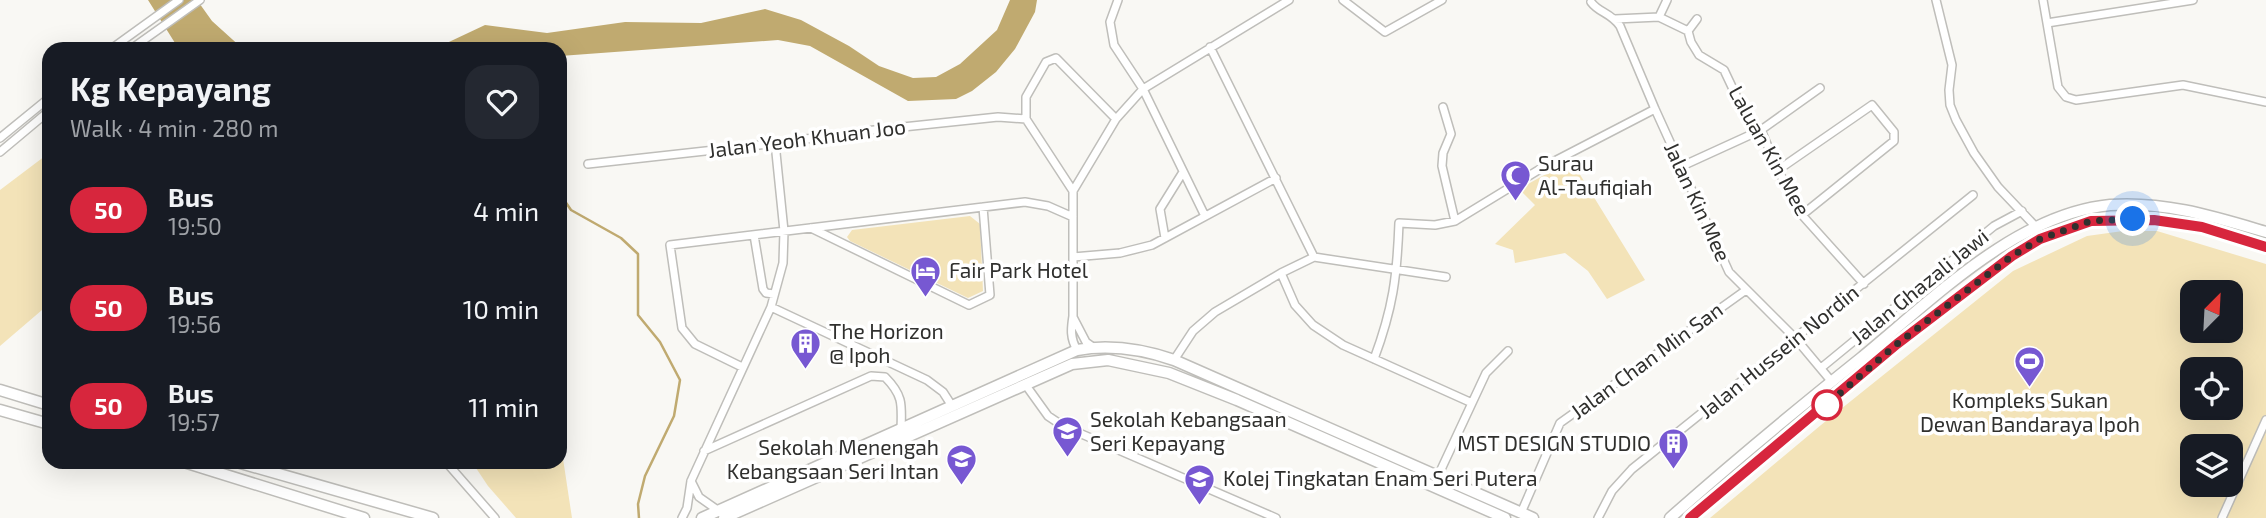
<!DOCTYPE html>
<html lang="en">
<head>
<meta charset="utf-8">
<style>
  body { margin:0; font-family:"Exo 2",sans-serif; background:#242831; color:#f1f3f6; height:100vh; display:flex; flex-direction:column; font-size:26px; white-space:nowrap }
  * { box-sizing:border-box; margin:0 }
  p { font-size:23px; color:#9ea1a6 }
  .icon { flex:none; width:38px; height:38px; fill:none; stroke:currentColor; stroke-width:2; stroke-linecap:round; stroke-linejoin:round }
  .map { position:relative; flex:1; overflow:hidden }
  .sheet { position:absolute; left:42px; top:42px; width:525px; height:427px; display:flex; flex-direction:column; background:#171b24; border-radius:21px; box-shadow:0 7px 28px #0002 }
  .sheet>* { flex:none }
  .badge { padding:0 14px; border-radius:23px; font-size:24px; line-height:46px }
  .needle { width:46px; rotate:24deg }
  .fabs { position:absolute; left:2180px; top:280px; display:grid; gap:14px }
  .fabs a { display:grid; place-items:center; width:63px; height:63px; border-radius:14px; background:#171b24; box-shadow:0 7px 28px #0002; font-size:35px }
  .you { position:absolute; width:35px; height:35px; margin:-18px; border:5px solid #fff; border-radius:50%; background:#1a73e8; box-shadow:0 0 0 10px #1a73e833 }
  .map>.badge { position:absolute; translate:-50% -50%; box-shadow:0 0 0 4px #fff }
  .round { display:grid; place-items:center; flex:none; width:74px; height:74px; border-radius:21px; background:#242831 }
  .headline { display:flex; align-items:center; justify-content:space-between; height:119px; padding:0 28px }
  h1 { font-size:33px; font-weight:700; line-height:52px }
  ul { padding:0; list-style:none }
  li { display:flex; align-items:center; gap:21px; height:98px; padding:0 28px }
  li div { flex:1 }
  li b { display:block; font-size:26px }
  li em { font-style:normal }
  li .badge { min-width:77px; font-weight:700; text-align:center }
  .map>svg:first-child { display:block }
</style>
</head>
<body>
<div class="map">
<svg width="2266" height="518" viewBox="0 0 2266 518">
  <rect width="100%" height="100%" fill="#f9f8f4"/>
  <!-- green -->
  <path fill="#f3e3b8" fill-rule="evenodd" d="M49 153V304L0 346V190Z
    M1571 160 1645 280 1607 299 1588 271 1565 253 1515 263 1513 250 1495 244 1535 205 1519 189Z
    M970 216 980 224 983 291 968 298 850 241 847 237 852 230Z
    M2123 231H2157L2266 264V518H1710L1821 425 2013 271 2087 236ZM2193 292H2231V331H2193ZM2193 369H2231V408H2193ZM2193 446H2231V485H2193Z
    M560 452H562L572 518H516L488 486 472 462H560Z"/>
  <!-- water -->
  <path fill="#c0aa70" d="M148 0H197L212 21 243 49H183L175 43Z
    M1010 0H1037L1035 12 1015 49 996 72 972 91 956 99 908 101 810 46 778 40 560 56V49H434L485 25 547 33 625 22 701 23 765 9 801 20 849 46 879 66 913 78 936 77 960 64 997 30Z"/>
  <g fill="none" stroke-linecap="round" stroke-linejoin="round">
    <!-- stream -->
    <path stroke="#c0aa70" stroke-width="2.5" d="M560 194 571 210 621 238 638 254V315L660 342 680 380 674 416 645 476 638 504 639 518"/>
    <defs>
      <path id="street" d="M1118 0 1110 22 1114 45 1143 89 1205 216
        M1343 0 1385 32 1442 0
        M1936 0 1952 65 1949 90 1950 105 1956 120 1974 153 1998 187 2036 227
        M2043 0 2058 87 2066 97 2076 100 2183 85 2266 102
        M1591 2C1599 13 1610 12 1620 26L1655 109 1729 272 1796 339 1832 382
        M1659 17 1667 0
        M1615 19 1659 17 1688 31
        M1697 19 1688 31 1691 42 1699 55 1724 70 1750 125 1761 130 1778 170 1802 215 1864 284
        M2047 23 2193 0
        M1210 47 1314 257
        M111 49 179 0
        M131 49 200 0
        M1443 107 1451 134 1443 153 1442 166 1455 221
        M0 138 49 98
        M0 152 49 111
        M588 164 769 144 865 131 998 117 1026 119
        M1680 167 1761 130 1820 88
        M1778 170 1872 105 1894 132V141L1802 215
        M1073 191 1026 119V97L1046 62 1056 58 1116 119
        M811 228 969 305 990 295 983 207
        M754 235 763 289 766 293 774 294
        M1165 238 1160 209 1183 172
        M1073 257 1120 253 1152 245 1276 178
        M1281 273 1295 305 1313 325 1343 345 1472 403
        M771 307 927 380 943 392 952 406
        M1073 317 1086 342 1093 347
        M1077 350C1070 338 1071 329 1073 316V191L1116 119 1143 89 1289 0
        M1374 359C1393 308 1397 277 1399 223L1435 225 1455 221 1545 166 1655 109
        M1174 360 1193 331 1215 312 1281 273 1314 257 1446 277
        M742 367 695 344 682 328 670 245 1025 202 1048 206 1073 217
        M1821 368 1994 226 2022 211
        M1025 384 1048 416 1063 426 1276 518
        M704 451 871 376 885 377C903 395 902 404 901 429
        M446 462 495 518
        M1438 476 1486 373 1508 351
        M691 481 699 497 719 511
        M1521 513 1560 423 1746 290
        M682 518 687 508 691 481 771 307 783 263 784 231 775 143
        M1598 518 1612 491 1632 469 1973 195
        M2222 518 2266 420"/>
      <path id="secondary" d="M0 390 49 405
        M0 410 49 424
        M184 462 364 518
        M237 462 433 518
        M702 518 1077 350C1111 344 1142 349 1174 360L1533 518
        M724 518 1072 364 1108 360 1169 373 1237 400 1505 518
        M1670 518C1732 463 1796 410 1861 358 1932 300 2016 214 2110 205 2165 201 2215 217 2266 232
        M1690 518 1897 344 2012 256 2040 239 2091 221 2154 220 2202 227 2266 247"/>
    </defs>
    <!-- street casing -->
    <use href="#street" stroke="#bfbeba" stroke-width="10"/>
    <!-- secondary casing -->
    <use href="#secondary" stroke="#bfbeba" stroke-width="13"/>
    <!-- street -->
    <use href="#street" stroke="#fff" stroke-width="7"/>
    <!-- secondary -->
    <use href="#secondary" stroke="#fff" stroke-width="10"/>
  </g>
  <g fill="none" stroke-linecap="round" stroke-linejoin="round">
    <defs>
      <path id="line" d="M1690 518 1897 344 2012 256 2040 239 2091 221 2154 220 2202 227 2266 247"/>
    </defs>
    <!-- line casing -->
    <use href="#line" stroke="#fff" stroke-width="16"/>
    <!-- line -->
    <use href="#line" stroke="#d7263d" stroke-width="10"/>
    <!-- walk -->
    <path stroke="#30302e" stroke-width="7" stroke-dasharray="0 12.6" d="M1827 405 1824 407 1897 344 2012 256 2040 239 2091 221 2133 219"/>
  </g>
  <!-- icons -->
  <defs>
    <symbol id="mosque-pin" viewBox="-11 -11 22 30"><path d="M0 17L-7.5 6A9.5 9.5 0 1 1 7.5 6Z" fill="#7758d2" stroke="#fff"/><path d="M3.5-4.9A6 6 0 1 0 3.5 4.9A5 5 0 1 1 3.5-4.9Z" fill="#fff"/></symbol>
    <symbol id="hotel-pin" viewBox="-11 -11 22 30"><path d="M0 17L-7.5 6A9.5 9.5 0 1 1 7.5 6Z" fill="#7758d2" stroke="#fff"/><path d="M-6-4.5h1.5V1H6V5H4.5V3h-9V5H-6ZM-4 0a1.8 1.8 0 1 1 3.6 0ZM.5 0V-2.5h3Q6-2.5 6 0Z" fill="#fff"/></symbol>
    <symbol id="building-pin" viewBox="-11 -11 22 30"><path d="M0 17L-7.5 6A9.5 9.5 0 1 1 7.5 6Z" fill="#7758d2" stroke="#fff"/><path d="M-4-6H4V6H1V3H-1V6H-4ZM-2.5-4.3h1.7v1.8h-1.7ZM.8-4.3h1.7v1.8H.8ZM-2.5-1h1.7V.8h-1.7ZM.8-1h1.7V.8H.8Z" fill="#fff"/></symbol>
    <symbol id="stadium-pin" viewBox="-11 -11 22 30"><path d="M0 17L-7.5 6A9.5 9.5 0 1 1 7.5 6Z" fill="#7758d2" stroke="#fff"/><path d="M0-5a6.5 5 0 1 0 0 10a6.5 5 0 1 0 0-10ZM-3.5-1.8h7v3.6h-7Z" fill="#fff"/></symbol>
    <symbol id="school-pin" viewBox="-11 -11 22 30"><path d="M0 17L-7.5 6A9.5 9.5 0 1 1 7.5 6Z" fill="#7758d2" stroke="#fff"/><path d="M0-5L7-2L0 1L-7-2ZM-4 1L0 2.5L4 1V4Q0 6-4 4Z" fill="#fff"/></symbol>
  </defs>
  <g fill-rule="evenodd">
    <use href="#mosque-pin" x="1498" y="158" width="35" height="47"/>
    <use href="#hotel-pin" x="908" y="254" width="35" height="47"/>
    <use href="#building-pin" x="788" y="326" width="35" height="47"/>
    <use href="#stadium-pin" x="2012" y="344" width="35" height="47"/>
    <use href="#school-pin" x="1050" y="414" width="35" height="47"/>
    <use href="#building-pin" x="1656" y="426" width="35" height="47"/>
    <use href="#school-pin" x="944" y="442" width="35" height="47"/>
    <use href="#school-pin" x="1182" y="462" width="35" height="47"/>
  </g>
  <!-- markers -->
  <circle fill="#fff" stroke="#d7263d" stroke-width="3.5" cx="1827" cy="405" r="14"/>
  <g text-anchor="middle" stroke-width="7" stroke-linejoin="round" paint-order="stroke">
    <!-- street labels -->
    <g font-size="21" fill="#30302e" stroke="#fff">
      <text transform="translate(807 139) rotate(-7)" y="7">Jalan Yeoh Khuan Joo</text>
      <text transform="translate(1769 151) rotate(61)" y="7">Laluan Kin Mee</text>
      <text transform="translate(1697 202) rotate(65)" y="7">Jalan Kin Mee</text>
      <text transform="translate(1920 287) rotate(-39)" y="7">Jalan Ghazali Jawi</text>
      <text transform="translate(1779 352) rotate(-39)" y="7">Jalan Hussein Nordin</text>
      <text transform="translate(1647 361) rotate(-36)" y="7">Jalan Chan Min San</text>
    </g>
    <!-- poi labels -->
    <g font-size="21" fill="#30302e" stroke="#fff" text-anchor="start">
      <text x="1538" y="171">Surau<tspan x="1538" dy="24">Al-Taufiqiah</tspan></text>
      <text x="949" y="278">Fair Park Hotel</text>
      <text x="829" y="339">The Horizon<tspan x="829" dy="24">@ Ipoh</tspan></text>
      <text x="2030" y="408" text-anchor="middle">Kompleks Sukan<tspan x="2030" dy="24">Dewan Bandaraya Ipoh</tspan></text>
      <text x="1090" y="427">Sekolah Kebangsaan<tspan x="1090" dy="24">Seri Kepayang</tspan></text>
      <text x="1651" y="451" text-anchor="end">MST DESIGN STUDIO</text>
      <text x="939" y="455" text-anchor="end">Sekolah Menengah<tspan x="939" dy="24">Kebangsaan Seri Intan</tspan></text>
      <text x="1223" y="486">Kolej Tingkatan Enam Seri Putera</text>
    </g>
  </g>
</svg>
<div class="fabs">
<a><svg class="needle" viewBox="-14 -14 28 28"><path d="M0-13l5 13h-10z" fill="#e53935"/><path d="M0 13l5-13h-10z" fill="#9ea1a6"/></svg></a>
<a><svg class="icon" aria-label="locate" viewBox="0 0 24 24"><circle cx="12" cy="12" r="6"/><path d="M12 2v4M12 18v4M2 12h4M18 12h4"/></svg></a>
<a><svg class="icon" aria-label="layers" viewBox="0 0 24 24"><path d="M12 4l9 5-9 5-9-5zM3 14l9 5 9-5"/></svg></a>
</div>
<div class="you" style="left:2133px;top:219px"></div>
<section class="sheet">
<div class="headline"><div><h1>Kg Kepayang</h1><p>Walk · 4 min · 280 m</p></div><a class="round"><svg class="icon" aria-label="heart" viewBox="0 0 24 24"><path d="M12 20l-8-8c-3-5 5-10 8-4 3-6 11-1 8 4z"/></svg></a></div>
<ul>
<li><span class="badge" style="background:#d7263d;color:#fff">50</span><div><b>Bus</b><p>19:50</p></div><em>4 min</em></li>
<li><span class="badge" style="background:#d7263d;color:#fff">50</span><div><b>Bus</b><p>19:56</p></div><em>10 min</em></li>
<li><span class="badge" style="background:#d7263d;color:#fff">50</span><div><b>Bus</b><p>19:57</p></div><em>11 min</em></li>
</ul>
</section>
</div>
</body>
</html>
